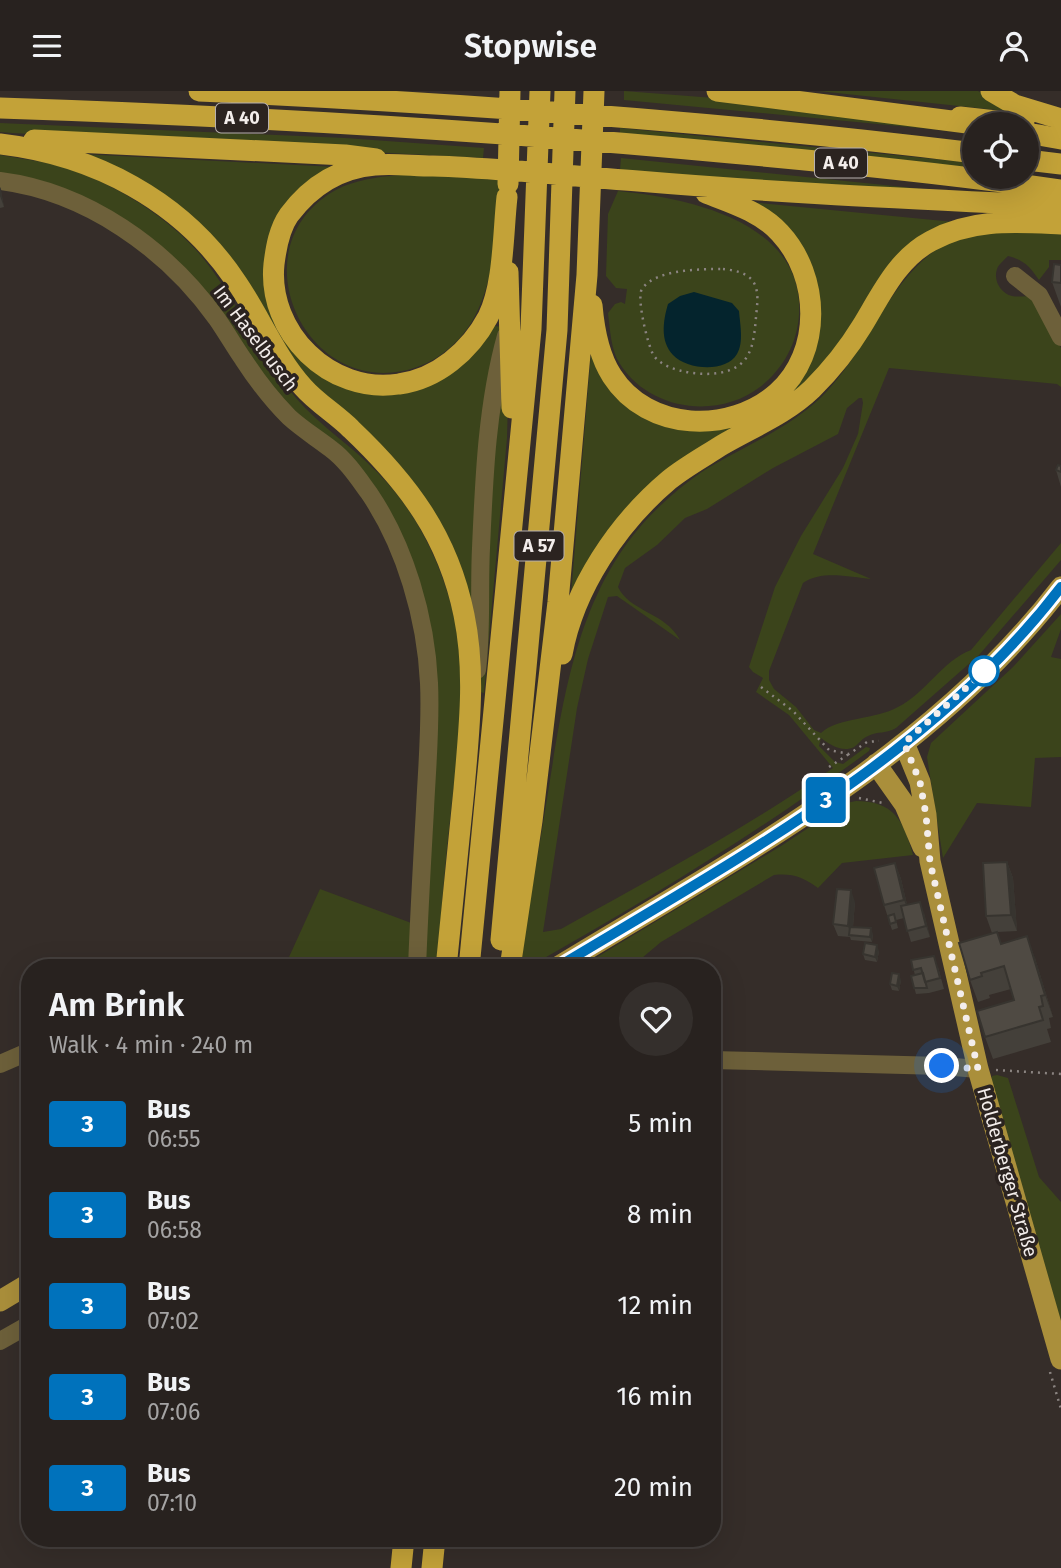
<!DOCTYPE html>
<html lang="en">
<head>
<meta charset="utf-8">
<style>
  body { margin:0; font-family:"Fira Sans",sans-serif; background:#342f2c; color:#f1f3f6; height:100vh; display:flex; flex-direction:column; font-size:26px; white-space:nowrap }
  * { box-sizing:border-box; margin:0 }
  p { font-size:23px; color:#a5a4a4 }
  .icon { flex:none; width:38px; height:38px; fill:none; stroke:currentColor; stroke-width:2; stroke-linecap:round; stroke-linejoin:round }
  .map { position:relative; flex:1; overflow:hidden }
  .side { position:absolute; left:21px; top:868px; width:700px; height:588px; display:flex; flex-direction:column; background:#28221f; border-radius:28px; box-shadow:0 7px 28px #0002,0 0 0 2px #443f3d }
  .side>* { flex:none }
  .badge { padding:0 14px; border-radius:5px; font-size:24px; line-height:46px }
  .tools { position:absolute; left:962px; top:21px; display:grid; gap:14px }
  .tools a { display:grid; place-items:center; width:77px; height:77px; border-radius:50%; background:#28221f; box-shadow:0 7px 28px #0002,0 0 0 2px #443f3d; font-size:35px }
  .you { position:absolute; width:35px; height:35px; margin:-18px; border:5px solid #fff; border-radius:50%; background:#1a73e8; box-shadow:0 0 0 10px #1a73e833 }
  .map>.badge { position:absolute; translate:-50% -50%; box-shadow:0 0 0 4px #fff }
  .round { display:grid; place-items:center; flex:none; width:74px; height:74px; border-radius:37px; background:#342f2c }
  .overview { display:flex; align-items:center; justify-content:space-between; height:119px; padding:0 28px }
  h1 { font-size:33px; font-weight:600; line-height:52px }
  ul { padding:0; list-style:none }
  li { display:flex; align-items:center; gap:21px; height:91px; padding:0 28px }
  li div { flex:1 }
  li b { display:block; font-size:26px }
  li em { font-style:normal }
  li .badge { min-width:77px; font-weight:700; text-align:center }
  header { display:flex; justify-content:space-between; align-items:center; height:91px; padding:0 28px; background:#28221f; font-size:32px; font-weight:600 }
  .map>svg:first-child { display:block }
</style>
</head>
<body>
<header><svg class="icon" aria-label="menu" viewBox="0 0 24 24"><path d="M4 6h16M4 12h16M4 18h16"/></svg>Stopwise<svg class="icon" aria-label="person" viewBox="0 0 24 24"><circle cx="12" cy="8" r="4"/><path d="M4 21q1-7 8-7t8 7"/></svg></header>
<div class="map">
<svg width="1061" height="1477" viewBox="0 0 1061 1477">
  <rect width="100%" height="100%" fill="#352d29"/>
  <!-- green -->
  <path fill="#3b441b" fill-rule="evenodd" d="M624 0 727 8 951 40 624 9Z
    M818 0H978L1007 16 1006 20Z
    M0 32 345 47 484 57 483 67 12 42 0 41Z
    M620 37 975 72V77L620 43Z
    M80 63 336 76 305 97 269 179 303 267 400 298 495 235 503 236 508 308 507 347 484 602 480 601 444 445 307 291 240 183Z
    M0 64C24 68 49 71 72 79 123 97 181 134 212 179 242 221 263 268 296 307 320 335 352 355 378 382 417 421 443 475 455 530 469 591 458 657 451 719 445 771 441 824 437 877H421L432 568 380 412 300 329 162 157 0 86Z
    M621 67 943 100 989 107 620 79Z
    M412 83 501 89C496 133 496 185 475 225 463 248 441 268 417 276 308 314 234 158 334 100 357 87 387 85 412 83Z
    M618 100C689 107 805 131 799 224 797 253 783 278 760 296 717 329 649 319 620 273 611 260 610 238 608 222L615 213 621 211 625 213 627 198 616 197 606 185 608 123Z
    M750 111 954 131 812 289 692 366 570 516 591 262 674 334 769 313 818 215Z
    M988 140 1061 142V169H1049V176L1039 189C1030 176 1024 169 1008 165 1005 168 998 174 997 178 993 190 1001 202 1012 205 1021 207 1026 203 1035 207L1061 257V296L1057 293 889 277 813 463 871 488C850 486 821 479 803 492L769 580V589L774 598 796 616 814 639 821 642C838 626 875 629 898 616 926 602 942 570 971 559L1061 452V469L979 564 896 637C887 643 877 640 868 645 862 647 859 653 854 656 843 662 830 654 821 647L819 655 835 671 843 673 866 656 870 657 869 660C762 739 649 808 534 873L521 877C526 824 537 772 545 720 563 611 575 495 660 415 677 399 695 384 715 373 753 351 799 332 829 298 870 253 891 186 943 154 955 146 974 144 988 140ZM859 307H862L863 312 858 343 843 377 801 445 775 496 749 576 753 581 763 587 756 601 789 624 833 677C746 737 653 787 561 838L543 841 577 617 588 568 608 506 617 505 680 549C665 521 630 521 618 496L625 477 657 454 685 427 707 418 773 377 838 343 847 317Z
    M1061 523V538L1051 566 1061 568V666L1035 667 1031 716 977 712 943 767 927 666 931 652 1013 576Z
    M856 710C894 710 904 730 913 764L842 772 818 797C803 786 792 782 774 784L661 851 630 877H579L781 755 846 712Z
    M320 798 414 833 412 877H284Z
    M997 984 1008 987 1039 1086 1061 1111V1240L991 993 992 985Z"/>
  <!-- water -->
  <path fill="#04242d" d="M694 201 732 212 739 220C740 233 744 252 737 263 726 282 687 279 673 264 660 250 663 230 668 213L680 205Z"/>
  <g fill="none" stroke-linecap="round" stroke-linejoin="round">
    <!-- path -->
    <path stroke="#8b8481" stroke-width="2.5" stroke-dasharray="2 5" stroke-linecap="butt" d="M723 178C733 179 745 181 752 189 760 199 757 214 756 226 755 237 754 252 749 262 738 286 703 285 682 280 672 278 660 273 654 265 648 256 636 206 642 198 655 178 702 178 723 178Z
      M761 596 793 620 829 659 849 663 867 651 879 650
      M829 676 849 663
      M859 707 883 712
      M996 979 1061 983
      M1050 1281 1061 1318"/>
    <!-- minor -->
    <path stroke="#6d603a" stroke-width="18" d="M0 90C87 101 167 158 217 228 226 241 234 255 243 268 256 288 272 309 289 326 302 338 317 347 331 358 346 369 358 387 369 402 405 455 426 527 429 592 431 634 427 676 425 718 422 771 419 824 417 877
      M1015 185 1039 204 1061 246
      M477 579C482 538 479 498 481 457 484 387 487 313 506 245
      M712 969 942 975 978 978
      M0 973 30 960
      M0 1250 30 1233"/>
    <!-- major -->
    <path stroke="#aa8f3b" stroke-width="21" d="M904 652 920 691 926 724 930 770 978 978 1061 1268
      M876 673 905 714 923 756
      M556 877C733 769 933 664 1061 496
      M0 1210 30 1192"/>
    <!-- highway -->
    <path stroke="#c3a238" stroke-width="21" d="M199 0C458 12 718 30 975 62
      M717 0 975 33
      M991 0 1015 14 1061 28
      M0 17C244 25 488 39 731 62 842 72 951 83 1061 99
      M960 26 1024 33
      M1027 42 1061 48
      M34 49 345 64 376 68
      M0 53C94 64 181 109 235 189 259 223 275 265 303 296 317 312 336 323 351 338 408 392 448 445 464 524 476 582 469 639 464 698 458 757 452 817 446 877
      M1027 69 1061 73
      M508 93 510 0
      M507 106C503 141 504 194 488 226 470 260 437 288 399 293 330 304 267 241 274 173 276 157 279 138 289 124 310 96 339 77 375 74 393 72 414 75 433 75 501 77 569 85 638 90 779 102 920 108 1061 115
      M508 181 512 317
      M592 214C594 238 599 265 612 285 648 341 730 343 777 302 823 261 820 185 780 142 761 121 732 112 706 102
      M562 563C574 497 618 432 669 389 685 376 705 365 722 354 753 336 786 323 812 298 831 279 848 258 862 235 881 204 897 168 931 150 973 127 1016 131 1061 133
      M501 849 557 239 565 0
      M469 877 531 238 540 0
      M510 877 532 730 558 511 587 184 594 0
      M401 1477 404 1447
      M432 1477 435 1447"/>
  </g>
  <!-- wall -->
  <path fill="#44403a" d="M0 96 4 116 0 117Z
    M1061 174V216L1052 191Z
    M1061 375V396L1056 379Z
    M1007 771 1013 787 1017 840 997 841 1001 853 1035 867 1053 926 1049 927 1051 937 1047 938 1051 951 993 968 985 946 1014 909 1011 898 989 904 990 907 978 911 970 889 996 841 992 842 986 825Z
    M895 772 901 788 907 814 924 822 930 846 911 851 904 827 896 829 898 837 892 839 884 814Z
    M855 811 853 836 873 843 872 851 851 849 850 846 838 845 833 833Z
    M879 860 877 871 865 869 863 863Z
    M911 869 938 876 944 898 929 902 916 903 911 885 915 884Z
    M901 889 899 900 892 899 890 893Z"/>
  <!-- shaded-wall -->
  <path fill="#37342f" d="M0 96 1 98 4 116 0 105Z
    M1007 771 1013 787 1017 840 1011 824Z
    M895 772 901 788 910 825 904 809Z
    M851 799 855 811 852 846 848 835Z
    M920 811 924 822 930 846 926 835Z
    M871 837 873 843 872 851 870 846Z
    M1027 845 1035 867 1053 926 1045 904Z
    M877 854 879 860 877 871 875 866Z
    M899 883 901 889 899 900 897 895Z"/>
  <!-- building -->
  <path fill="#4f4a43" stroke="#37342f" stroke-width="2" d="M1054 173 1061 174V192L1052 191Z
    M1058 374 1061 375V381L1056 379Z
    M1007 771 1011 824 986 825 983 772Z
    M895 772 904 809 884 814 874 777Z
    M837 798 851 799 848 835 833 833Z
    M920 811 926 835 907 840 901 815Z
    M894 823 896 831 890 833 888 825Z
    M850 836 871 837 870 846 849 844Z
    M997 841 1001 853 1027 845 1045 904 1041 905 1043 915 1039 916 1043 929 985 946 977 920 1014 909 1004 875 981 882 982 885 970 889 959 852Z
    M865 852 877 854 875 866 863 863Z
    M934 865 940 887 925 891 921 877 913 879 911 869Z
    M892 882 899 883 897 895 890 893Z
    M923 882 927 897H914L911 885Z"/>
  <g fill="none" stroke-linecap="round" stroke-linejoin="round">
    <defs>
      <path id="line" d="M556 877C733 770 933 664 1061 496"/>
    </defs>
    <!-- line casing -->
    <use href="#line" stroke="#fff" stroke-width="16"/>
    <!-- line -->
    <use href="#line" stroke="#0072bc" stroke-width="10"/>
    <!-- walk -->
    <path stroke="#f3edeb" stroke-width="7" stroke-dasharray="0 12.6" d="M942 975 978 978 930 771 926 724 920 691 904 652 986 579 984 580"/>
  </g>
  <!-- markers -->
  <circle fill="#fff" stroke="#0072bc" stroke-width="3.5" cx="984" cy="580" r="14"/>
  <g text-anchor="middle" stroke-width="7" stroke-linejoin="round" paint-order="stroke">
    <!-- shield labels -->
    <g fill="#2b2320" stroke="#b7b0ae" stroke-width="2">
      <rect x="216" y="12.5" width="52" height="29" rx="5"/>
      <rect x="815" y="57.5" width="52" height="29" rx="5"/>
      <rect x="514.5" y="440.5" width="49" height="29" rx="5"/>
    </g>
    <g font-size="18" font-weight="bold" fill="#f3edeb">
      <text x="242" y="33">A 40</text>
      <text x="841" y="78">A 40</text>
      <text x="539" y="461">A 57</text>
    </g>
    <!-- street labels -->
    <g font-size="19" fill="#f3edeb" stroke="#2b2320">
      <text transform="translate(256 247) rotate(53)" y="7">Im Haselbusch</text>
      <text transform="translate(1008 1081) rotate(74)" y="7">Holderberger Straße</text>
    </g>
  </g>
</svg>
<div class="tools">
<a><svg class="icon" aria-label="locate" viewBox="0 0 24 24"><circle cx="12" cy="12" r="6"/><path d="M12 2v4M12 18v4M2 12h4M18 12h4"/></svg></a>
</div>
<div class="you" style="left:942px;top:975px"></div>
<b class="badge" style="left:826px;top:709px;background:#0072bc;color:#fff">3</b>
<section class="side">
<div class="overview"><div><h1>Am Brink</h1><p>Walk · 4 min · 240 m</p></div><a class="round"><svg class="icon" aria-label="heart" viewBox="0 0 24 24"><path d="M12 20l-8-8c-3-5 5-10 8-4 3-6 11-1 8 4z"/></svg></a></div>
<ul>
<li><span class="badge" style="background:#0072bc;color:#fff">3</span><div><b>Bus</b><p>06:55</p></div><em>5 min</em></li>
<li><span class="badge" style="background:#0072bc;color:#fff">3</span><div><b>Bus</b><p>06:58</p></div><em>8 min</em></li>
<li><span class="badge" style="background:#0072bc;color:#fff">3</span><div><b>Bus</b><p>07:02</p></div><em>12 min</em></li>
<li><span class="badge" style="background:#0072bc;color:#fff">3</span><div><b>Bus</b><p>07:06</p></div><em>16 min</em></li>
<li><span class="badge" style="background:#0072bc;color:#fff">3</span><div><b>Bus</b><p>07:10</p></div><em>20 min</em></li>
</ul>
</section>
</div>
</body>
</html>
